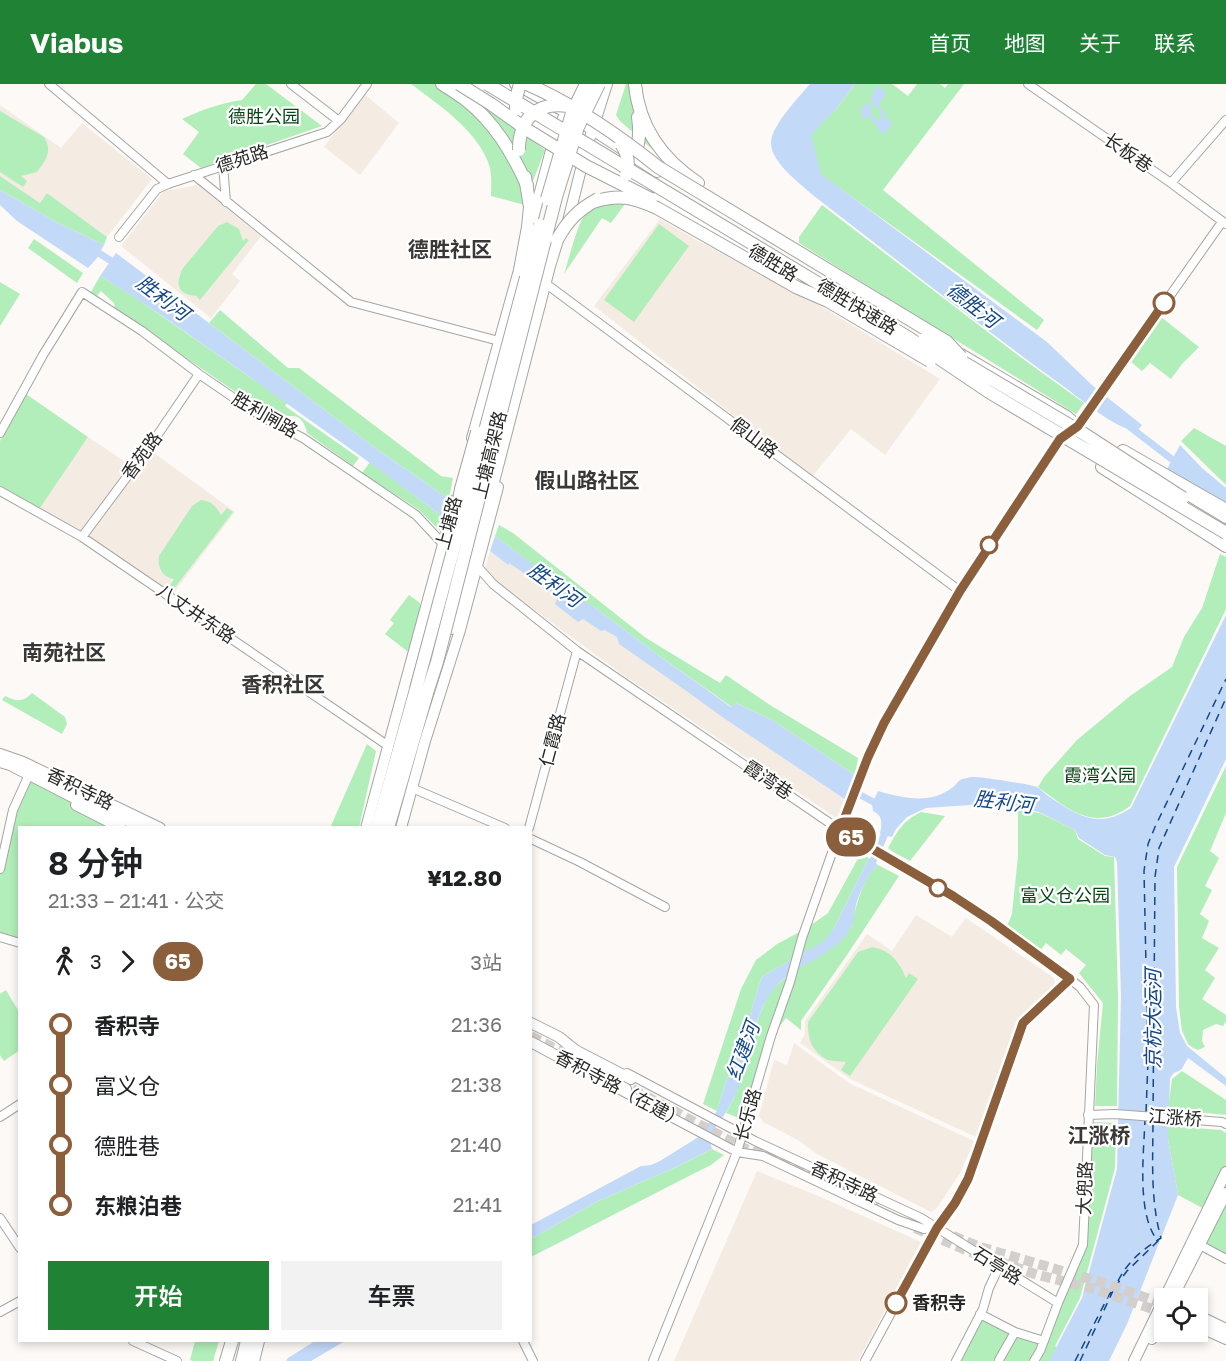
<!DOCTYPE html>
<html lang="zh">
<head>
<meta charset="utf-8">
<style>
  body { margin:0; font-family:"Golos Text","Noto Sans SC",sans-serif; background:#f2f2f2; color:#202124; height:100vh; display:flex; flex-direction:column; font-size:22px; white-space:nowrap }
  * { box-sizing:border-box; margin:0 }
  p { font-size:20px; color:#757577 }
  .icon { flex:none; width:33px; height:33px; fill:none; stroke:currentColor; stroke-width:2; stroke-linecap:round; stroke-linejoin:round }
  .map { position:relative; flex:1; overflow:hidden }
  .panel { position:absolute; left:18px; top:742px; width:514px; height:516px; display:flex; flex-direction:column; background:#fff; border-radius:0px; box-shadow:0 3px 9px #0003 }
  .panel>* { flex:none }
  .badge { padding:0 12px; border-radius:20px; font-size:21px; line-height:39px }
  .fabs { position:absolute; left:1154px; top:1204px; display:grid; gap:12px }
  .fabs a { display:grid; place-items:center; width:54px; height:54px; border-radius:0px; background:#fff; box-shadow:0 3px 9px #0003; font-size:30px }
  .map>.badge { position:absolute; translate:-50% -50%; box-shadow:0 0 0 3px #fff }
  .legs { display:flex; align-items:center; gap:9px; height:66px; padding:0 30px; font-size:20px }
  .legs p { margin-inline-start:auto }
  .summary { display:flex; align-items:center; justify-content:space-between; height:102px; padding:0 30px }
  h1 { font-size:33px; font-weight:600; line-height:45px }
  .button { display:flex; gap:12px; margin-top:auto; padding:12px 30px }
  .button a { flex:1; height:69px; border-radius:0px; background:#208235; color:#fff; font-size:24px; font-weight:600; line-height:69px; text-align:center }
  .button a+a { background:#f2f2f2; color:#202124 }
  ul { padding:0 30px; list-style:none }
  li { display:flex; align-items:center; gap:21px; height:60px; font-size:22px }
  li i { display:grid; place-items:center; width:9px; height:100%; margin:0 8px; background:currentColor }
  li i::after { content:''; width:15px; height:15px; margin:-8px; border:4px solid; border-radius:50%; background:#fff }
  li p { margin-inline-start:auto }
  li:first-child i { background:linear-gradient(#0000 50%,currentColor 0) }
  li:last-child i { background:linear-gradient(currentColor 50%,#0000 0) }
  header { display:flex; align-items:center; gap:36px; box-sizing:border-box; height:84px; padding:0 30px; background:#208235; color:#fff }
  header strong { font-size:28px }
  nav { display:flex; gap:33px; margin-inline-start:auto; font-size:21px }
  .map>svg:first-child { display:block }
</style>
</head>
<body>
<header>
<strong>Viabus</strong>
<nav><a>首页</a><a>地图</a><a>关于</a><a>联系</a></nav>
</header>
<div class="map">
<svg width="1226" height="1277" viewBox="0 0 1226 1277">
  <rect width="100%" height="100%" fill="#fcf9f6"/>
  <!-- built -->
  <path fill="#f4ece3" d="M363 9 399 39 360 91 324 63Z
    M0 21 61 64 82 39 152 95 107 153 47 109 40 119 0 92Z
    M198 101 261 152 232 190 240 197 211 234 121 162 164 107Z
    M660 135 700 158 814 218 940 295 885 371 851 345 812 393 594 222Z
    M88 353 130 381 80 448 40 424Z
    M150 366 235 428 172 511 86 452Z
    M490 467 507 480 509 478 556 511 557 515 583 535 617 553 725 635 846 716 838 735 626 593 491 494 485 484Z
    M916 831 952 853 966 834 1054 894 1055 901 1022 934 989 1031 976 1053 850 995 800 959 805 950V937L867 850 892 867Z
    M794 959 849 999 974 1057 960 1089 937 1124 931 1128 817 1070 798 1056 763 1038 759 1032 774 976 787 981Z
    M757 1087 823 1114 921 1158 858 1277H674Z"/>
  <!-- green -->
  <path fill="#b2eeb9" d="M256 0H266L322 42 201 84 183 70 199 48 182 35C201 26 221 19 242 16Z
    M411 0H446L500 32 545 66 533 97 525 121 491 112C491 103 492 93 490 84 480 48 439 21 411 0Z
    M626 0H629L634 32 653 66 620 37 616 31Z
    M855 0H892L908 12 917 0H940L945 4 948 0H964L883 106 1044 236 1037 246 820 90 810 51 836 25Z
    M0 27 44 53C53 67 46 76 37 88L21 92 27 97 23 103 0 88Z
    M0 92 40 119 47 109 107 153 104 161 56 138 0 106Z
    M617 117 625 120 611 139 602 134 564 190C568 178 577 142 583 134 591 124 605 119 617 117Z
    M822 121 1019 272 1084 319 1076 330C984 273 891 217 799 159V153Z
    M227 138 239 145 243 157 246 154 249 156 200 216 197 213V212C177 211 175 200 183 184L218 142Z
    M659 140 689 162 634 238 604 216Z
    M34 155 83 189 77 199 28 164Z
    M100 192 133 212 287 319 285 322 359 374 353 382 307 349C303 329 292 330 275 335L115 225 114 219 101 207 97 212 91 208Z
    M0 198 20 210 0 242Z
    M220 226 288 284H299L441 392 453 394 449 415 375 364 209 239Z
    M1161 233 1199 263 1182 280 1171 295 1150 279 1142 287 1130 277Z
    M26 310 88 353 40 424 0 402V357Z
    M1194 344 1226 362V401L1181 357Z
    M370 378 444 434 440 447 419 426 362 389Z
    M201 416C211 417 216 422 221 431L227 424 233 428 173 506 169 503 174 495C162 494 157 482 159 472L192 422Z
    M499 441 513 449 646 554 720 599 726 591 770 621 858 674 855 691 772 636 736 619 732 623 658 571 597 525 577 514 495 452Z
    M1220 470 1226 473V525L1130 722C1094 749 1068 725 1038 703L1044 693 1077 656 1130 612 1172 583 1184 553 1202 524Z
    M409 511 420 519V525L410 566 407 567 385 550 394 539 390 536Z
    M32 609 65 633 67 640 62 650 2 616 5 612C17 618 23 618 32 609Z
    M367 660 376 667 359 744H330Z
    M1226 682V729L1210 767 1219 774 1205 802 1212 806 1200 830 1209 837 1202 854 1219 864 1205 886 1215 894 1202 915 1226 931V937L1223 942 1216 940 1203 946 1202 957 1205 963 1198 966 1193 964 1188 960 1182 947 1179 923 1177 783Z
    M26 685 133 744H20L19 859 0 853V785Z
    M1018 726 1040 729 1075 746 1078 755 1105 772 1114 773 1118 912 1117 1022H1095L1097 981 1103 919 1079 889 1086 881 1066 865 1061 871 1046 859 1040 867 1007 842 1012 830 1018 772Z
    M921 728 945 732 910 777C902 772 895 770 888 764 898 746 903 737 921 728Z
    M861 769 869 774 834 844 825 857 763 892 760 898 735 980 725 999 717 1027 703 1020 741 905 756 876 777 860 807 844 828 829Z
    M878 781 899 792 849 868 801 937V946L786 934 770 955 749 1038 726 1029 733 1016 744 987 759 932 767 914 773 905 780 898 852 842C855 825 863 792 878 781Z
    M872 863C890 866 899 877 906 894L909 889 918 895 850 992 841 986 846 978C840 977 832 978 826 975 812 968 807 953 808 938L858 868Z
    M6 906 19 928 20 966 4 977 0 971V910Z
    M1182 987 1226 1016V1031L1168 1025 1172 995Z
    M1094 1038 1116 1039 1115 1084 1080 1214 1055 1262 1058 1264 1052 1277H952L980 1226 1045 1257 1084 1162 1092 1041Z
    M1168 1042 1221 1046 1226 1049V1088L1208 1127 1178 1111 1168 1055Z
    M712 1065 724 1071 711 1081 687 1093 531 1173V1155L596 1118 674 1084Z
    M1226 1114V1172L1203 1159Z
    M195 1257H219L213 1277H193L190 1276Z"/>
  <!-- water -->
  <path fill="#c3d9f8" d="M810 0H855L836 25 811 51 821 90 1047 258 1093 302 1142 341 1137 347C1114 345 1079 313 1059 299 976 239 896 175 814 112 801 100 770 78 771 58 772 41 799 13 810 0Z
    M877 3H881L886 10 879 20 880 24 885 28 886 34 892 38 886 49 883 50C872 41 877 32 861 34V32L862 22 869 19 871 23 870 29 879 37 881 36C882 30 879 22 873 22L871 18 874 5Z
    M0 106 56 138 104 161 97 174 88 184 17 137 0 121Z
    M116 169 375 364 449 415 444 434C379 384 311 337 244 289 196 256 149 221 100 192Z
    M1180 361 1202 384 1226 404V422L1166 387Z
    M495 452 577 513 597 525 658 571 731 623 736 619 772 636 855 691 846 716 725 635 685 606 619 560 617 553 604 546 601 547 583 535 578 538 555 520 557 515 556 511 509 479 508 481 490 467Z
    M1226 531V675L1174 783 1176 923 1180 949 1187 962 1226 994V1002L1188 974 1181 986 1174 989 1170 994 1168 1055 1178 1111 1127 1240 1109 1277H1049L1082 1214 1117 1085 1121 913 1117 778 1115 773 1105 771 1079 754 1075 746 1039 728 1013 723 984 720 926 724 907 733 896 745 892 753 880 750C882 739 883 732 873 727L872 720 878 707C903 714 931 721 953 703 956 701 957 698 960 696 962 695 970 693 973 693 979 692 1033 701 1037 703 1042 706 1046 711 1051 714 1080 733 1099 745 1131 724Z
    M869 774 878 781C869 787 859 810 856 821 854 828 855 837 851 843 834 875 793 879 773 906 755 929 752 961 744 988 735 1016 726 1030 709 1052L712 1065 674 1084 596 1118 531 1155V1141L641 1082 651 1081 660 1077 700 1052 717 1027 725 999 735 980 760 898 763 892 824 857 834 844Z
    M315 1257H345L311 1277H286L288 1274Z"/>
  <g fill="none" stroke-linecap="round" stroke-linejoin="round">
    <!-- canal -->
    <path stroke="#c3d9f8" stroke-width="7" d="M92 165 118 181
      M1130 343 1178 380
      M851 706 881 722
      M870 784 887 745"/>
    <!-- ferry -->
    <path stroke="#14488a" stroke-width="1.5" stroke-dasharray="8 6" stroke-linecap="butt" d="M1146 1028 1148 977 1144 787 1148 760 1155 743 1226 595
      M1153 1031 1155 793 1159 764 1226 614
      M1118 1197C1128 1177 1143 1165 1161 1154 1150 1115 1153 1075 1153 1035
      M1075 1277 1109 1211 1127 1187 1158 1157C1136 1131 1144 1068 1145 1035
      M1080 1277 1113 1207"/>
    <!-- major-tunnel -->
    <path stroke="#d2cfcd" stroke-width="10" stroke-dasharray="10 5" stroke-linecap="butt" d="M531 952 573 974
      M619 998 759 1072
      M754 1062 879 1119
      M915 1144 968 1167 1038 1191 1091 1204 1164 1229
      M953 1152 980 1163 1107 1200 1164 1220"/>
    <defs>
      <path id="minor" d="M49 0 168 100
        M291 0 339 37
        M1028 0 1171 99 1226 140
        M223 81 226 118
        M194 91 351 218 499 257
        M1171 99 1226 36
        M119 153 157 105 168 100 327 48 341 35 367 0
        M549 202 960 507
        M0 349 43 271 82 208 142 247 199 290 250 325 264 334 303 354 416 431 443 460
        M0 407 82 453 387 661
        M82 453 150 362 199 290
        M477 482 493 500 577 567 840 746 953 812 991 837 1070 895 1080 903 1094 921 1083 1161 1058 1219 1040 1267 1034 1277
        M412 704 505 744
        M529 744 577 567
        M531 755 580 778 665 823
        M0 785 13 726 27 695
        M0 853 20 859
        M627 989 755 1057 921 1134 1058 1219
        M618 1005 737 1068 763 1072 898 1136 924 1145 936 1144
        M1088 1031 1115 1030 1222 1038 1226 1040
        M0 1033 20 1020
        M0 1134 20 1164
        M1200 1161 1226 1175
        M0 1228 20 1217
        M980 1230 1015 1248 1044 1257
        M133 1257 177 1277
        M523 1257 533 1277
        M999 1276 1015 1248
        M653 1277 737 1068 771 952 790 898 802 854 840 746 868 673 884 639 960 507 1060 355 1078 342 1222 138
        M865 1277 937 1144 955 1119 968 1095 1023 939 1070 895
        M956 1277 983 1225 989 1204 999 1183"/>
      <path id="major" d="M473 0 585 69 788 188
        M515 0 565 28 657 88
        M532 138 555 51 568 24
        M567 141 585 69 607 0
        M961 270 1067 332 1078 342
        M472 354 521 179
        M1178 405 1226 434
        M0 670 23 678 160 744
        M0 678 10 681 86 720
        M81 713 142 744
        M76 721 121 744
        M366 744 455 416
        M401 744 425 657 460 546 498 403
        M531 939 559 953 575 966 631 995
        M531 958 557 972 569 974 626 1005
        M1172 1215 1226 1109
        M1197 1231 1226 1245
        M1197 1242 1226 1255
        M1152 1255 1164 1232
        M1134 1277 1226 1088"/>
      <path id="highway" d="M442 0C450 5 458 10 466 16 494 38 512 68 527 101
        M635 0C639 43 663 76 698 99
        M635 70C640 57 640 46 638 33
        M525 93 530 123 528 143
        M1123 367 1226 426
        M1102 383 1226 462
        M451 544 489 413 549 182 557 156
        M377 744 416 605
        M388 744 427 609
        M226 1277 232 1257
        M242 1277 247 1257
        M253 1277 258 1257"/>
    </defs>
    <!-- minor casing -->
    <use href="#minor" stroke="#a7a5a2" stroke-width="10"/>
    <!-- major casing -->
    <use href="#major" stroke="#a7a5a2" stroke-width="12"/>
    <!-- highway casing -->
    <use href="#highway" stroke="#a7a5a2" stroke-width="14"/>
    <!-- minor -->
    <use href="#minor" stroke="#fff" stroke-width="8"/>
    <!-- major -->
    <use href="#major" stroke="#fff" stroke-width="10"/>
    <!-- highway -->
    <use href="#highway" stroke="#fff" stroke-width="12"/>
    <defs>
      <path id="highway-bridge" d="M459 0 491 20 526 45 586 82 651 115
        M487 0 909 254 989 308 1226 449
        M527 0C575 21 617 50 658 83L947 258 961 273
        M516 25V14L520 0
        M621 60C628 70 630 79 626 91
        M519 66C519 35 537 17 568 22
        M547 115 572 29 586 0
        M593 118C619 110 632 113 657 124L796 203 828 217 930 277
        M557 156C568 136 578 126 598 115
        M520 186 528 143
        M924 255 1081 348 1183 414
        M457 427 461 405 477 348
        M416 605 540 141
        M427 609 437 578 556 113 578 43 599 0"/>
    </defs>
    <!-- highway-bridge casing -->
    <use href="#highway-bridge" stroke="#a7a5a2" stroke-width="14" stroke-linecap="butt"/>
    <!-- highway-bridge -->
    <use href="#highway-bridge" stroke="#fff" stroke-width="12"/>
  </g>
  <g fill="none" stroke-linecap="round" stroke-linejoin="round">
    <defs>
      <path id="line-1" d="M896 1219 937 1144 955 1119 968 1095 1023 939 1070 895 991 837 953 812 840 746 868 673 884 639 960 507 1060 355 1078 342 1164 219"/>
    </defs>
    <!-- line-1 casing -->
    <use href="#line-1" stroke="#fff" stroke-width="14"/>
    <!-- line-1 -->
    <use href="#line-1" stroke="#8b5e3c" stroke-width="9"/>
  </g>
  <!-- markers -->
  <g fill="#fff" stroke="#8b5e3c" stroke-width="3">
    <circle cx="1164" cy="219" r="10"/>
    <circle cx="989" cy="461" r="8"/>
    <circle cx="938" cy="804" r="8"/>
    <circle cx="896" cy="1219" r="10"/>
  </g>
  <g text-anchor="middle" stroke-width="4.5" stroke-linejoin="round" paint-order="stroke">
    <!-- park labels -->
    <g font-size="18" fill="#094419" stroke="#fff">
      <text x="264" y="39">德胜公园</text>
      <text x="1100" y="698">霞湾公园</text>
      <text x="1065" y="818">富义仓公园</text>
    </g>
    <!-- street labels -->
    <g font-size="18" fill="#292827" stroke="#fff">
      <text transform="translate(1128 69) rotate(35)" y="6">长板巷</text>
      <text transform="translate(242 75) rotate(-18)" y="6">德苑路</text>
      <text transform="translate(773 179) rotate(31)" y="6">德胜路</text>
      <text transform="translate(857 223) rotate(31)" y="6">德胜快速路</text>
      <text transform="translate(265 331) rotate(30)" y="6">胜利闸路</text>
      <text transform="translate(754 354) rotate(37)" y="6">假山路</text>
      <text transform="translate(490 371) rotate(-76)" y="6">上塘高架路</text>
      <text transform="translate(142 372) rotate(-54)" y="6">香苑路</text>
      <text transform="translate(449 439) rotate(-75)" y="6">上塘路</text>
      <text transform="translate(196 530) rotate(34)" y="6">八丈井东路</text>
      <text transform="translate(553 656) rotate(-75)" y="6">仁霞路</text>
      <text transform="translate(768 696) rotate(34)" y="6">霞湾巷</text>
      <text transform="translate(80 705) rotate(26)" y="6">香积寺路</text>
      <text transform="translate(620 1005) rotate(28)" y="6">香积寺路（在建）</text>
      <text transform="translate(748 1031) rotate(-74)" y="6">长乐路</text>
      <text transform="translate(1175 1034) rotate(4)" y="6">江涨桥</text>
      <text transform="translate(844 1098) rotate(25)" y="6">香积寺路</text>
      <text transform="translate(1085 1104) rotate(-88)" y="6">大兜路</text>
      <text transform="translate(997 1182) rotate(32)" y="6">石亭路</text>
    </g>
    <!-- stop labels -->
    <g font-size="18" font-weight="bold" fill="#292827" stroke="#fff" text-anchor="start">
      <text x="912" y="1225">香积寺</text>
    </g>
    <!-- water labels -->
    <g font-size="20" font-style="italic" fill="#14488a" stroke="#fff">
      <text transform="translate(163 214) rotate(37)" y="7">胜利河</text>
      <text transform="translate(973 221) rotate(38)" y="7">德胜河</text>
      <text transform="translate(555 501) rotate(36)" y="7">胜利河</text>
      <text transform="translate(1004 718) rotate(7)" y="7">胜利河</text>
      <text transform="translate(1153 935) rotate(-90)" y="7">京杭大运河</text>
      <text transform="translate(743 967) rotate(-70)" y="7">红建河</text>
    </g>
    <!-- quarter labels -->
    <g font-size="21" font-weight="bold" fill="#3a3836" stroke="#fff">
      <text x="450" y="173">德胜社区</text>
      <text x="587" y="404">假山路社区</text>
      <text x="64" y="576">南苑社区</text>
      <text x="283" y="608">香积社区</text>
      <text x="1099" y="1059">江涨桥</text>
    </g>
  </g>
</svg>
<div class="fabs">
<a><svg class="icon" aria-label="locate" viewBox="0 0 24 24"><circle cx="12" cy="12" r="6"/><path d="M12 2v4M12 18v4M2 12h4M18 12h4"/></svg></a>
</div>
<b class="badge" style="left:851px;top:753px;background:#8b5e3c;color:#fff">65</b>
<section class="panel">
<div class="summary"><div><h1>8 分钟</h1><p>21:33 – 21:41 · 公交</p></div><b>¥12.80</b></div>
<div class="legs"><svg class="icon" aria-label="walk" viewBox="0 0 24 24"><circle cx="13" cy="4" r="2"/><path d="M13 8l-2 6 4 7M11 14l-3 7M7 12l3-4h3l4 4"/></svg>3<svg class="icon" aria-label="forward" viewBox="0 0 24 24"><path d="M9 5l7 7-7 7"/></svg><b class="badge" style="background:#8b5e3c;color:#fff">65</b><p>3站</p></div>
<ul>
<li><i style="color:#8b5e3c"></i><b>香积寺</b><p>21:36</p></li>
<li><i style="color:#8b5e3c"></i><span>富义仓</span><p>21:38</p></li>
<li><i style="color:#8b5e3c"></i><span>德胜巷</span><p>21:40</p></li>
<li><i style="color:#8b5e3c"></i><b>东粮泊巷</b><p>21:41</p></li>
</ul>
<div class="button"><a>开始</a><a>车票</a></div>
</section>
</div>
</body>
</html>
